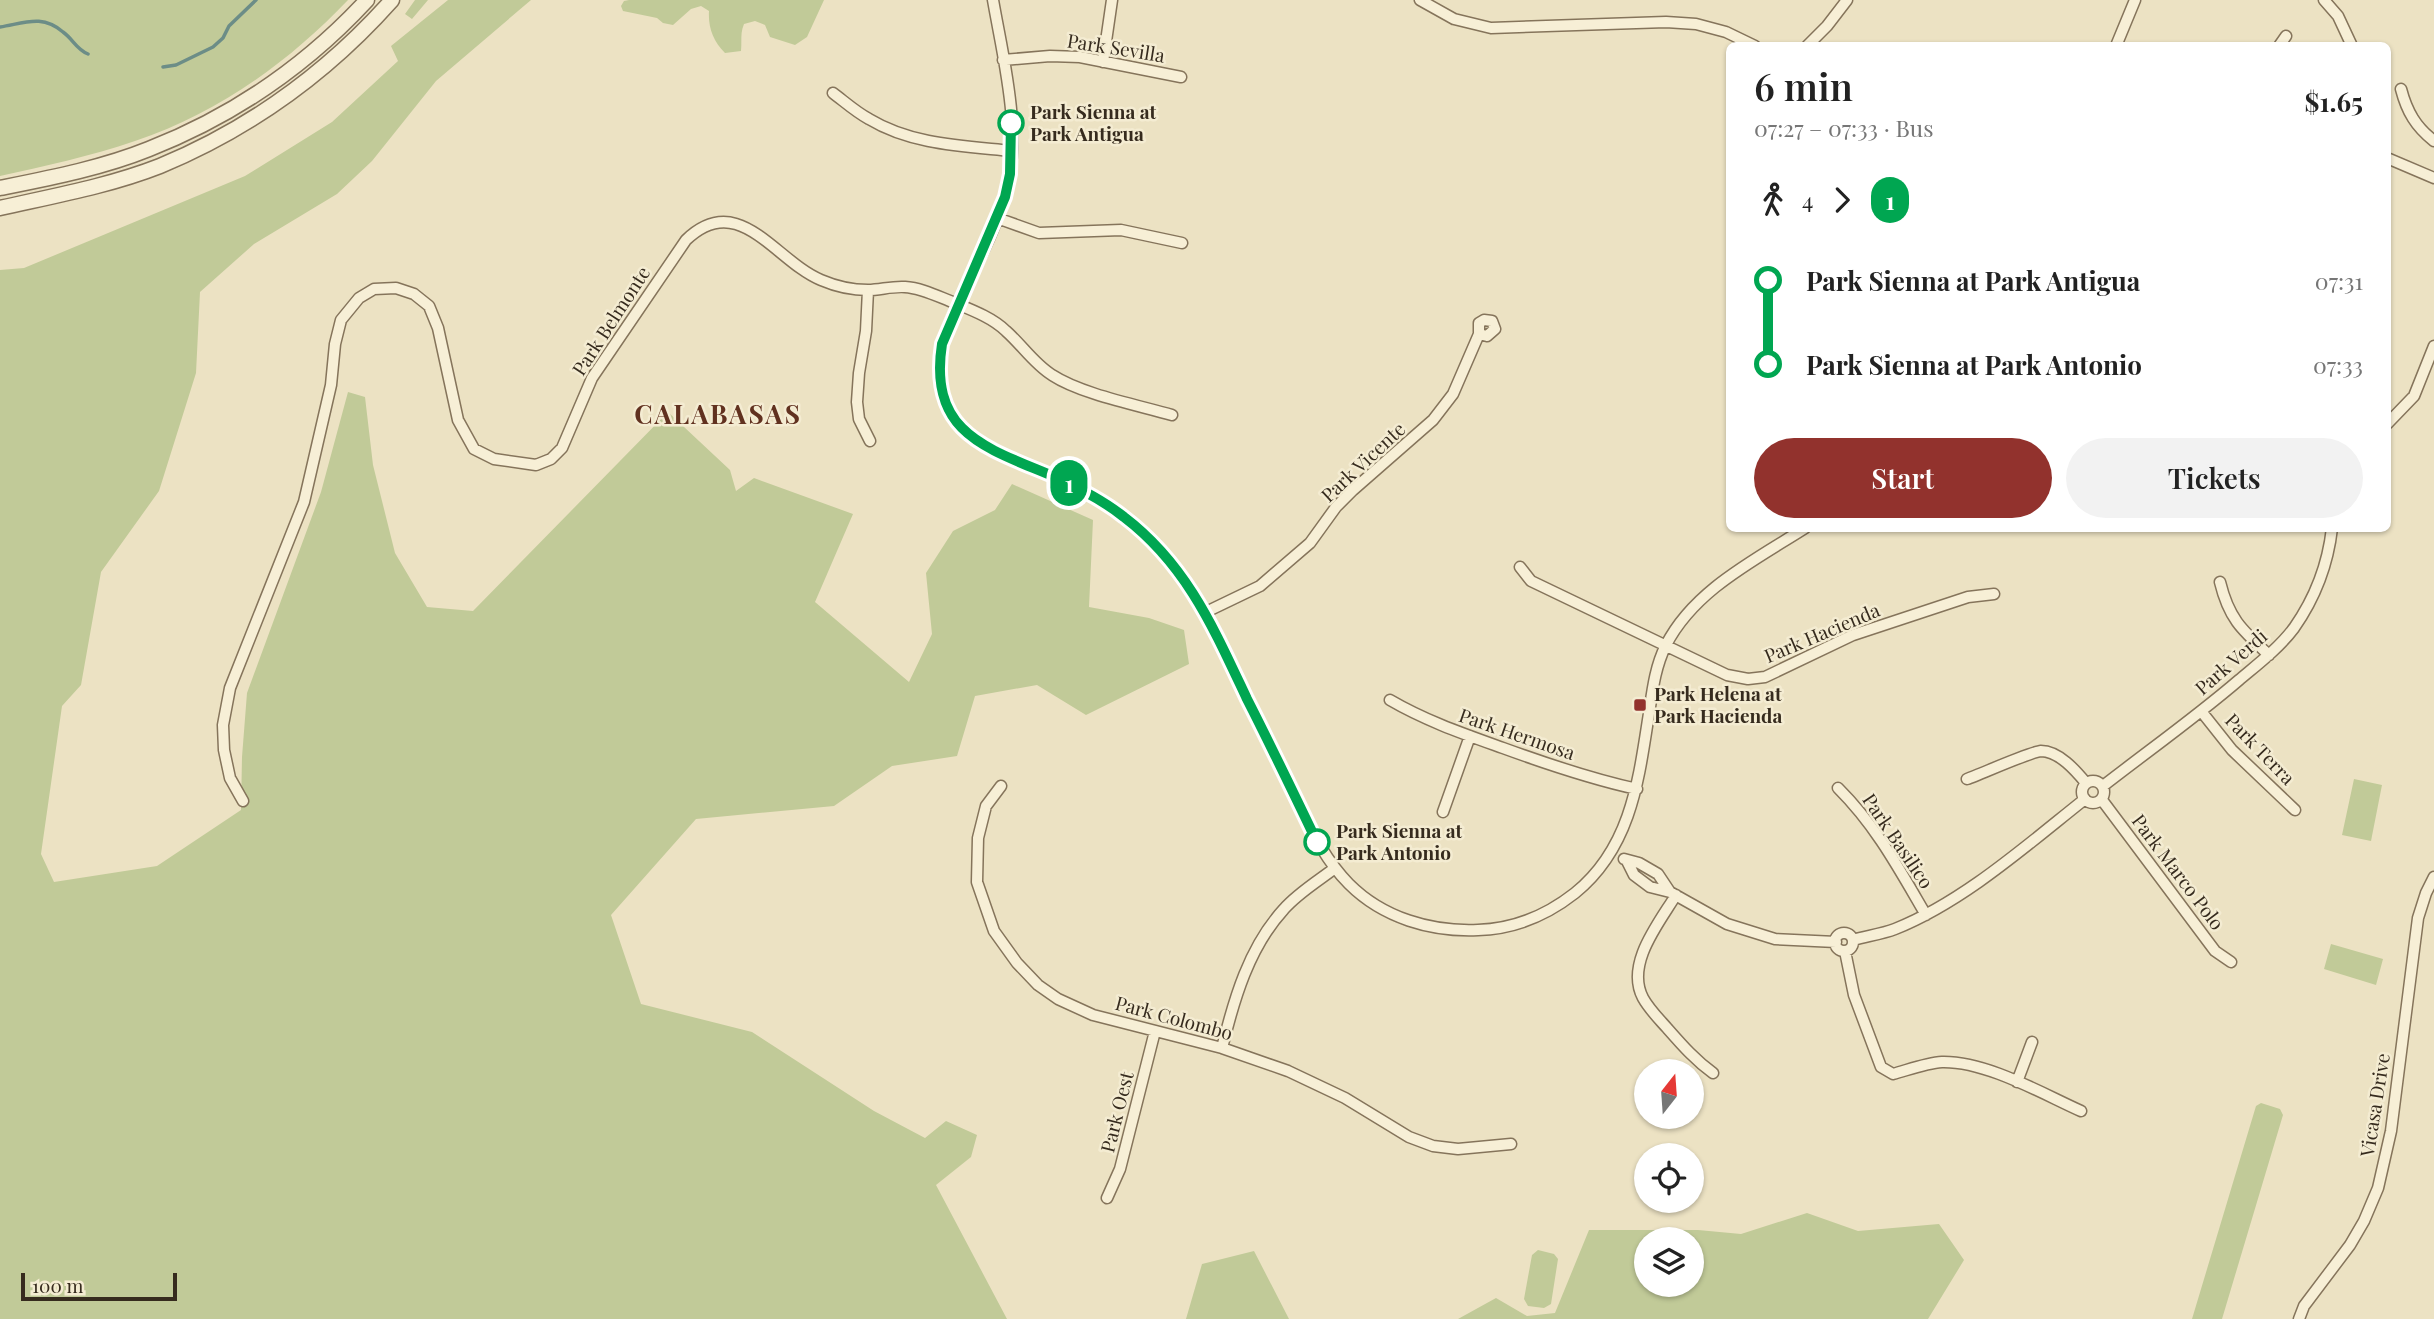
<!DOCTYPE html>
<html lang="en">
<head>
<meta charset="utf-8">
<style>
  body { margin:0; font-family:"Playfair Display",serif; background:#f2f2f2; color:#222; height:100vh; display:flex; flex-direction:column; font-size:26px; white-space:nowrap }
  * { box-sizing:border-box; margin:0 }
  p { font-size:23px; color:#767676 }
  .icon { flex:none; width:38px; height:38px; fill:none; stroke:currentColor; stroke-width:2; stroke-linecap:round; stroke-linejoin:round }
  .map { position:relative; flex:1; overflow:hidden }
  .drawer { position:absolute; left:1726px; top:42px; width:665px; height:490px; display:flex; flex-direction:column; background:#fff; border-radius:10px; box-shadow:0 2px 5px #0004 }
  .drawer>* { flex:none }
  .badge { padding:0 14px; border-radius:23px; font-size:24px; line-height:46px }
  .needle { width:46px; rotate:17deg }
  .fabs { position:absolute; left:1634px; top:1059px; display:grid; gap:14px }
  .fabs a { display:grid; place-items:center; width:70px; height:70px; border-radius:50%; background:#fff; box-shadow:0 2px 5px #0004; font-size:35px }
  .scale { position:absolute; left:21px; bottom:18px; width:156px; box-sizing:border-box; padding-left:7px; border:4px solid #362b1e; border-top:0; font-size:19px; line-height:24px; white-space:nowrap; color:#362b1e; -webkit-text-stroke:5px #f4ecd2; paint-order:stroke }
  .map>.badge { position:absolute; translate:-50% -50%; box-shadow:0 0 0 4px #fff }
  .legs { display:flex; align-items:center; gap:10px; height:77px; padding:0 28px; font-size:23px }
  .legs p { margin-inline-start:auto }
  .headline { display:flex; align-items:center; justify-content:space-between; height:119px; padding:0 28px }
  h1 { font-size:38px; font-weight:600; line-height:52px }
  .button { display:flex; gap:14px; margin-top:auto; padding:14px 28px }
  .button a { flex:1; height:80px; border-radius:42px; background:#92322d; color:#fff; font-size:28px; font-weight:600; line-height:80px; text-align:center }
  .button a+a { background:#f2f2f2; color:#222 }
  ul { padding:0 28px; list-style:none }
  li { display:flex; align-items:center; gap:24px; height:84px; font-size:26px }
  li i { display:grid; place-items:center; width:10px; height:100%; margin:0 9px; background:currentColor }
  li i::after { content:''; width:18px; height:18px; margin:-9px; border:5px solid; border-radius:50%; background:#fff }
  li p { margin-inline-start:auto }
  li:first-child i { background:linear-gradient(#0000 50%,currentColor 0) }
  li:last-child i { background:linear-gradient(currentColor 50%,#0000 0) }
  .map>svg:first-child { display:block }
</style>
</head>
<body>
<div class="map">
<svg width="2434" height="1319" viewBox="0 0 2434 1319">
  <rect width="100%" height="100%" fill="#ece2c3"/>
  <!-- green -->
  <path fill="#c1ca98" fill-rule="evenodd" d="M0 0H348C289 62 217 114 135 141 91 156 45 166 0 176Z
    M415 0H428L412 19 405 14Z
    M448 0H531L436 81 372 161 337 194 254 244 200 292 196 373 159 491 101 572 81 685 62 706 41 854 54 882 157 866 241 810 242 757 247 693 321 492 348 392 365 397 373 465 395 553 427 607 473 611 668 412 730 470 736 491 754 478 853 514 815 602 909 682 932 634 926 573 953 531 995 510 1012 484 1093 520 1089 607 1149 618 1184 630 1189 664 1086 715 1037 685 975 696 957 756 892 766 834 806 696 819 611 915 641 1004 752 1032 874 1111 925 1138 946 1121 977 1135 971 1157 936 1185 1007 1319H0V270L24 268 245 176 332 122 398 61 391 46Z
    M629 0H824L807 37 795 45 770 37 765 25 755 21 744 24C740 33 742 41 741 51L725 53C713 41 708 27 709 11L701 6 691 9 673 25 663 23 657 18 623 11 621 6 624 1Z
    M2354 779 2382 785 2371 841 2342 835Z
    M2331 944 2383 959 2376 985 2324 969Z
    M2261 1103 2280 1109 2283 1115 2222 1319H2192L2256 1106Z
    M1807 1213 1858 1231 1939 1224 1964 1260 1928 1319H1458L1496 1298 1527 1316 1555 1313 1589 1230H1698L1741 1234ZM1647 1239H1692V1284H1647Z
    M1538 1250 1554 1254 1558 1259 1551 1304 1544 1308 1528 1306 1524 1299 1532 1255Z
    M1254 1251 1289 1319H1186L1202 1264Z"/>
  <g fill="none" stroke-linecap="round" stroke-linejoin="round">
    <!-- stream -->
    <path stroke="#6c8d87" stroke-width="3.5" d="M0 27C25 23 42 14 63 32 73 39 76 49 88 54
      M163 67 176 65 213 47 223 38 229 26 256 0"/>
    <defs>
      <path id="minor" d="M993 0C1004 63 1023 133 1005 196 990 247 959 293 942 344 927 446 1006 452 1077 487 1113 505 1144 531 1170 562 1199 594 1216 633 1235 672 1254 712 1274 753 1293 793 1309 825 1323 858 1349 884 1383 918 1431 932 1478 930 1514 929 1547 915 1575 893 1633 846 1639 776 1650 707 1653 686 1656 665 1666 645 1694 590 1755 560 1805 528
        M1420 0 1454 19 1491 28 1666 22 1696 24 1726 32 1755 46
        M2324 0 2338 16 2352 46
        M1807 46 1827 26 1847 0
        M2116 46 2135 0
        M2279 46 2286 36
        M1003 60 1050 56 1080 57 1181 77
        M1103 62 1112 0
        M2401 89C2407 112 2416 127 2434 141
        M833 93C845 102 856 112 869 119 912 145 964 146 1012 151
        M2387 158 2434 178
        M997 218 1039 233 1121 230 1182 243
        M868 290 866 331 859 373 857 402 859 419 870 441
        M2387 424 2414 396 2434 346
        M1520 567 1531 581 1727 675 1748 679 1765 677 1853 635 1968 597 1994 594
        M2220 582C2229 619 2242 630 2269 655
        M1206 612 1260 586 1310 543 1336 507 1353 490 1433 420 1453 394 1479 334V323L1484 320 1492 321 1495 329 1487 336 1479 334
        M1390 700C1426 721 1464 734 1503 748 1547 764 1591 779 1637 789
        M2201 711 2232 750 2295 810
        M1967 779C1981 774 2030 752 2041 751 2059 751 2076 771 2086 783
        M2082 792a11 11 0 1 1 22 0a11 11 0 1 1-22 0Z
        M1001 786 986 806 978 838 977 882 994 931 1017 963 1038 985 1058 999 1093 1015 1222 1048 1288 1071 1345 1098 1409 1137 1433 1146 1458 1149 1511 1144
        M2103 786C2148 751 2196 717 2239 680 2258 664 2279 648 2294 628 2315 598 2328 564 2332 528
        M1838 788C1877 827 1899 869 1926 915
        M2102 800 2215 951 2231 962
        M243 801 230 778 224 750 223 725 230 688 304 502 331 385 335 344 341 320 359 298 374 289 396 288 414 294 429 306 438 328 458 420 474 449 494 459 536 465 551 459 562 448 592 378 686 240C739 189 775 261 821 280 835 286 852 290 868 290 880 290 892 286 905 287 922 288 939 297 955 303 972 310 993 318 1006 331 1022 345 1034 364 1052 375 1081 394 1137 405 1172 415
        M1443 812 1470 736
        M1624 859 1639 863 1658 874 1670 892
        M1627 861 1634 875 1650 887 1670 892 1727 924 1775 939 1836 942
        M1676 895C1659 923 1625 964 1643 998 1649 1009 1659 1019 1667 1028 1682 1045 1695 1060 1713 1073
        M1835 942a9 9 0 1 1 18 0a9 9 0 1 1-18 0Z
        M1853 940C1867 936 1882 934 1895 929 1963 902 2027 845 2085 799
        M1845 951 1854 995 1881 1067 1893 1074C1908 1070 1926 1063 1942 1062 1986 1061 2041 1093 2081 1111
        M1222 1048C1234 999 1249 947 1284 909 1298 893 1318 881 1335 868
        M2017 1082 2032 1042
        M1107 1198 1120 1169 1155 1031
        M2299 1319 2304 1306 2350 1245 2364 1221 2378 1188 2391 1131 2418 918 2426 893 2434 877"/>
      <path id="tertiary" d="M0 188C50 178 102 168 149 149 233 116 306 66 367 0
        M0 208C53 196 109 186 160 166 249 129 328 72 392 0"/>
    </defs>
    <!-- minor casing -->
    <use href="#minor" stroke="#85745b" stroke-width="13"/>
    <!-- tertiary casing -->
    <use href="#tertiary" stroke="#85745b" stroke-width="17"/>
    <!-- minor -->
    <use href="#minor" stroke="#f7efd6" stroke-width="10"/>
    <!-- tertiary -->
    <use href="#tertiary" stroke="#f7efd6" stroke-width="14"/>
  </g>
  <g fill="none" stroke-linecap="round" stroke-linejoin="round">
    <defs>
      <path id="line-1" d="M1011 123 1010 174 1005 197 942 344C928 434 987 448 1055 477 1079 488 1103 500 1124 517 1187 565 1214 629 1247 699 1271 746 1294 794 1317 842"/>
    </defs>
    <!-- line-1 casing -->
    <use href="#line-1" stroke="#fff" stroke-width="16"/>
    <!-- line-1 -->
    <use href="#line-1" stroke="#00a651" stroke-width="10"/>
  </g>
  <!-- markers -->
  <g fill="#fff" stroke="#00a651" stroke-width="3.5">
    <circle cx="1011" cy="123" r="12"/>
    <circle cx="1317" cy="842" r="12"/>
  </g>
  <rect fill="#92322d" stroke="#f4ecd2" stroke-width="2.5" x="1633" y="698" width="14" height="14" rx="3.5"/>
  <g text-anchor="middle" stroke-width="5" stroke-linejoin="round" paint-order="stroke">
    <!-- street labels -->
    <g font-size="19" fill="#362b1e" stroke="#f4ecd2">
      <text transform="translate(1116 48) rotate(9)" y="7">Park Sevilla</text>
      <text transform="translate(611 321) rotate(-57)" y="7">Park Belmonte</text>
      <text transform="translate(1363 462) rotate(-43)" y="7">Park Vicente</text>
      <text transform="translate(1822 633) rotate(-23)" y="7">Park Hacienda</text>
      <text transform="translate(2231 662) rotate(-41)" y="7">Park Verdi</text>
      <text transform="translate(1517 734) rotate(19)" y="7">Park Hermosa</text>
      <text transform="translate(2260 749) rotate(46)" y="7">Park Terra</text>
      <text transform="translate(1898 841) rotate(56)" y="7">Park Basilico</text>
      <text transform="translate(2178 872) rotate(53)" y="7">Park Marco Polo</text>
      <text transform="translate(1174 1018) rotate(15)" y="7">Park Colombo</text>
      <text transform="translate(2375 1105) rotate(-81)" y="7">Vicasa Drive</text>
      <text transform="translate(1117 1112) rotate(-76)" y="7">Park Oest</text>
    </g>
    <!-- stop labels -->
    <g font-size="19" font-weight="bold" fill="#362b1e" stroke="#f4ecd2" text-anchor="start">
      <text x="1030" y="119">Park Sienna at<tspan x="1030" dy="22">Park Antigua</tspan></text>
      <text x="1336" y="838">Park Sienna at<tspan x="1336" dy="22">Park Antonio</tspan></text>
    </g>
    <!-- poi labels -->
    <g font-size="19" font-weight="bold" fill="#362b1e" stroke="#f4ecd2" text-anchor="start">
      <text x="1654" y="701">Park Helena at<tspan x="1654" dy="22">Park Hacienda</tspan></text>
    </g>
    <!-- district labels -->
    <g font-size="26" font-weight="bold" letter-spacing="2" fill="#61311f" stroke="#f4ecd2">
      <text x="718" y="424">CALABASAS</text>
    </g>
  </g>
</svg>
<div class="fabs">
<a><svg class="needle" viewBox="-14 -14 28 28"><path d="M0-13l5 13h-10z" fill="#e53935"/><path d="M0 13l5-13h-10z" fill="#767676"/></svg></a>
<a><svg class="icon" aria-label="locate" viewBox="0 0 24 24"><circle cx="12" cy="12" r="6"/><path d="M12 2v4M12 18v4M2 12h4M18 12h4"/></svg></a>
<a><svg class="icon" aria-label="layers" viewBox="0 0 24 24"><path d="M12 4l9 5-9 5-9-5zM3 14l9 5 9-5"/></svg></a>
</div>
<div class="scale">100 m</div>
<b class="badge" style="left:1069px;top:483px;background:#00a651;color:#fff">1</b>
<section class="drawer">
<div class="headline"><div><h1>6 min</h1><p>07:27 – 07:33 · Bus</p></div><b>$1.65</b></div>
<div class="legs"><svg class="icon" aria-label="walk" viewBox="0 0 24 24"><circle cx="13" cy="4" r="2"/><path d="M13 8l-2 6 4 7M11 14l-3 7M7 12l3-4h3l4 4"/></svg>4<svg class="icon" aria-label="forward" viewBox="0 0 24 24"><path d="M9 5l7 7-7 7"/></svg><b class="badge" style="background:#00a651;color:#fff">1</b></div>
<ul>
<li><i style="color:#00a651"></i><b>Park Sienna at Park Antigua</b><p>07:31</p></li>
<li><i style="color:#00a651"></i><b>Park Sienna at Park Antonio</b><p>07:33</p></li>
</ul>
<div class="button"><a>Start</a><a>Tickets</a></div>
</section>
</div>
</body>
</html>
